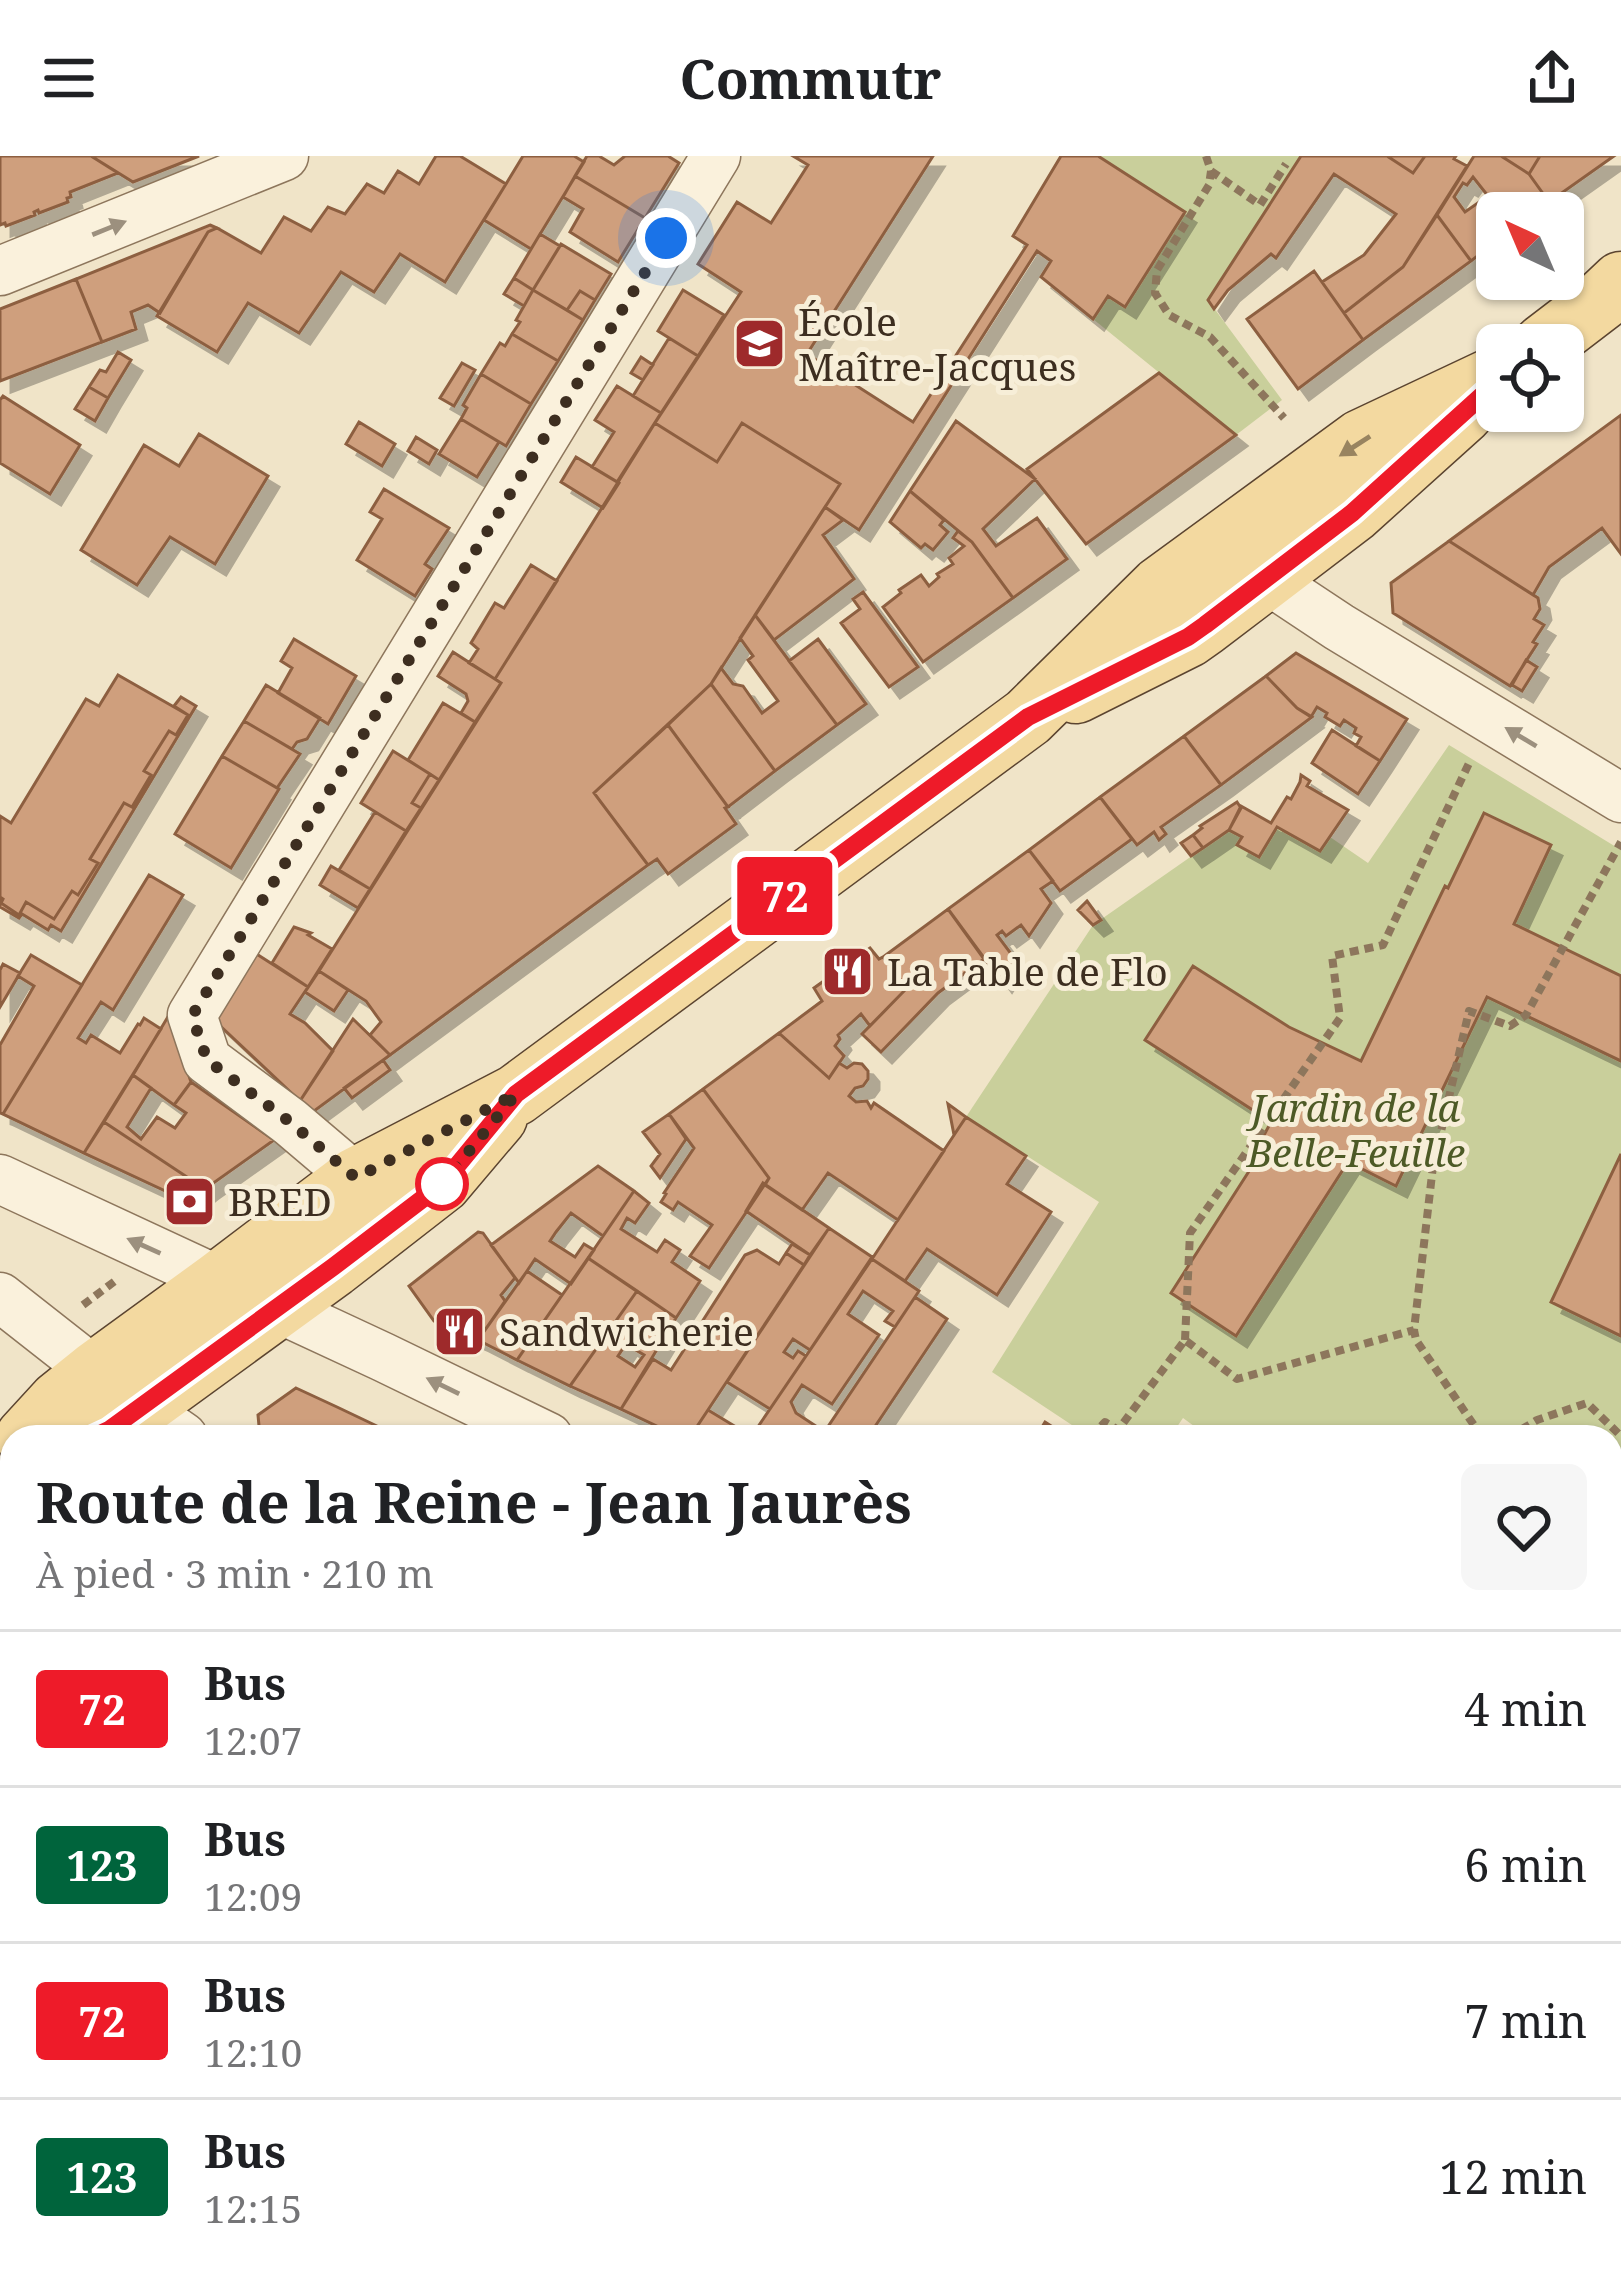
<!DOCTYPE html>
<html lang="fr">
<head>
<meta charset="utf-8">
<style>
  body { margin:0; font-family:"Noto Serif",serif; background:#f6f6f6; color:#202124; height:100vh; display:flex; flex-direction:column; font-size:45px; white-space:nowrap }
  * { box-sizing:border-box; margin:0 }
  p { font-size:39px; color:#757577 }
  .icon { flex:none; width:66px; height:66px; fill:none; stroke:currentColor; stroke-width:2; stroke-linecap:round; stroke-linejoin:round }
  .map { position:relative; flex:1; overflow:hidden }
  .sheet { position:absolute; left:0px; top:1269px; width:1623px; height:852px; display:flex; flex-direction:column; background:#fff; border-radius:36px 36px 0 0; box-shadow:0 3px 9px #0004 }
  .sheet>* { flex:none }
  .badge { padding:0 24px; border-radius:9px; font-size:42px; line-height:78px }
  .needle { width:78px; rotate:316deg }
  .controls { position:absolute; left:1476px; top:36px; display:grid; gap:24px }
  .controls a { display:grid; place-items:center; width:108px; height:108px; border-radius:18px; background:#fff; box-shadow:0 3px 9px #0004; font-size:60px }
  .you { position:absolute; width:60px; height:60px; margin:-30px; border:9px solid #fff; border-radius:50%; background:#1a73e8; box-shadow:0 0 0 18px #1a73e833 }
  .map>.badge { position:absolute; translate:-50% -50%; box-shadow:0 0 0 6px #fff }
  .round { display:grid; place-items:center; flex:none; width:126px; height:126px; border-radius:18px; background:#f6f6f6 }
  .summary { display:flex; align-items:center; justify-content:space-between; height:204px; padding:0 36px }
  h1 { font-size:57px; font-weight:700; line-height:90px }
  ul { padding:0; list-style:none }
  li { display:flex; align-items:center; gap:36px; height:156px; padding:0 36px; border-top:3px solid #e0e0e0 }
  li div { flex:1 }
  li b { display:block; font-size:45px }
  li em { font-style:normal }
  li .badge { min-width:132px; font-weight:700; text-align:center }
  header { display:flex; justify-content:space-between; align-items:center; height:156px; padding:0 36px; background:#fff; font-size:54px; font-weight:700 }
  .map>svg:first-child { display:block }
</style>
</head>
<body>
<header><svg class="icon" aria-label="menu" viewBox="0 0 24 24"><path d="M4 6h16M4 12h16M4 18h16"/></svg>Commutr<svg class="icon" aria-label="share" viewBox="0 0 24 24"><path d="M12 15V3M7 8l5-5 5 5M5 13v7h14v-7"/></svg></header>
<div class="map">
<svg width="1621" height="2121" viewBox="0 0 1621 2121">
  <defs>
    <filter id="shadow"><feDropShadow dx="11" dy="11" stdDeviation="0" flood-color="#0004"/></filter>
  </defs>
  <rect width="100%" height="100%" fill="#f0e4c8"/>
  <!-- green -->
  <path fill="#c9cf9b" d="M1098 0H1301L1208 144 1282 244 1236 279 1093 163 1136 95Z
    M1449 589 1621 694V1335L1611 1329V1281H1209L1183 1262 1170 1281H1090L992 1216 1099 1046 966 961 1093 769 1229 674 1242 681 1238 689 1259 701 1277 671 1320 695 1330 681 1368 707Z"/>
  <!-- building -->
  <path fill="#cf9f7d" stroke="#8d5f41" stroke-width="3" fill-rule="evenodd" filter="url(#shadow)" d="M0 0H91L118 17 70 36 71 41 67 42 68 46 39 57 38 54 34 56 35 59 6 70 5 67 0 69Z
    M91 0H199L133 26Z
    M436 0H460L506 28 445 126 400 98 374 136 341 116 299 177 248 147 217 196 157 160 208 76 217 72 261 97 284 61 311 75 328 51 345 58 367 28 384 37 398 15 419 28Z
    M523 0H574L584 6 531 93 484 64Z
    M587 0H599L614 9 625 0H668L679 7 645 62 575 20Z
    M793 0H933L807 198 913 266 1027 89 1013 80 1061 0H1098L1185 56 1125 151 1108 140 1093 163 1041 121 1051 105 1037 95 859 374 825 351 840 328 742 267 717 306 655 267 741 136 698 108 737 46 771 67 808 9Z
    M1301 0H1387L1413 17 1425 0H1456L1454 3 1467 10 1403 111 1344 157 1322 126 1364 99 1396 58 1334 18 1276 102 1271 98 1228 134 1214 153 1208 144Z
    M1387 0H1425L1413 17Z
    M1474 0H1501L1529 18 1549 46 1535 57H1497V85L1471 105 1437 59ZM1473 21 1488 40 1465 56 1454 41 1463 27 1467 29Z
    M1501 0H1540L1529 18Z
    M1540 0H1614L1549 46 1529 18Z
    M575 20 645 62 618 106 570 76 583 53 563 41Z
    M1437 59 1471 105 1363 184 1344 157 1403 111Z
    M210 69 217 72 208 76 160 157 148 149 131 156 136 173 102 186 76 123Z
    M540 78 560 90 533 134 514 122Z
    M561 88 611 118 595 144 580 135 567 154 533 134Z
    M1314 115 1363 184 1298 233 1247 163Z
    M514 122 533 134 524 150 504 138Z
    M76 123 102 186 0 225V153Z
    M533 134 583 164 558 205 512 178 520 166 516 164Z
    M683 134 724 159 698 200 658 175Z
    M580 135 595 144 583 164 567 154Z
    M512 178 558 205 531 248 481 218 500 187 505 190Z
    M669 182 698 200 661 257 633 240Z
    M118 196 131 204 108 242 89 231 100 214 106 216Z
    M641 201 653 209 643 224 631 217Z
    M462 207 475 214 454 250 440 242Z
    M1159 217 1236 279 1086 388 1027 313Z
    M481 218 531 248 506 290 461 263 467 252 463 249Z
    M617 230 661 257 617 326 592 311 614 276 595 264Z
    M89 231 108 242 95 265 75 253Z
    M3 240 80 289 50 338 0 307V244Z
    M1621 259V398L1602 372 1549 411 1533 439 1449 385Z
    M461 263 499 286 477 321 439 298Z
    M956 265 1035 323 983 373 996 390 1037 362 1067 403 1013 442 972 386 910 335Z
    M359 266 395 288 382 310 346 288Z
    M655 267 717 306 742 267 840 328 711 528 594 637 648 709 390 899 370 879 381 866 366 845 319 815 501 527 495 523Z
    M199 278 268 320 215 408 170 381 137 429 81 394 144 289 179 310Z
    M416 281 437 294 429 308 408 295Z
    M576 301 619 327 603 352 561 326Z
    M384 333 449 372 425 408 432 413 415 440 357 404 382 363 370 356Z
    M910 335 944 364 940 369 948 376 933 394 925 388 921 392 890 366Z
    M825 351 843 364 823 379 854 423 774 484 755 459Z
    M958 375 972 386 1013 442 923 506 883 451 901 437 899 434 921 419 929 430 939 421 937 418 953 408 949 402 964 390 953 382Z
    M1449 385 1538 442 1540 453 1534 463 1544 469 1533 486 1537 488 1510 530 1393 457 1391 427Z
    M531 409 557 425 495 523 469 507 478 493 471 487 495 447 504 452Z
    M863 436 918 511 889 531 841 467 860 453 853 443Z
    M755 459 837 569 775 615 711 528 721 512 733 528 743 530 762 557 778 545 748 504 753 500 740 482Z
    M294 483 356 520 328 568 278 537 292 512 281 505Z
    M818 483 866 548 837 569 789 505Z
    M453 496 501 527 475 566 461 557 468 545 466 538 438 520Z
    M1296 497 1407 563 1380 605 1356 590 1361 581 1354 577 1356 572 1344 564 1340 570 1325 561 1327 557 1317 551 1311 561 1297 552 1266 520Z
    M1526 504 1537 511 1522 535 1512 529Z
    M118 519 188 559 176 579 169 575 144 615 151 619 132 651 124 647 90 703 98 707 78 739 72 735 54 763 26 746 19 759 1 747 3 743 0 741V660L11 667 86 543 99 550Z
    M1266 520 1297 552 1312 561 1221 629 1184 580Z
    M711 528 775 615 728 651 668 569Z
    M266 529 320 562 307 583 297 586 292 593 244 565Z
    M181 541 196 550 61 775 51 769 48 774 22 758 19 762 0 751V741L3 743 1 747 19 759 26 746 54 763 72 735 78 739 98 707 90 703 124 647 132 651 151 619 144 615 169 575 176 579 188 559 174 550Z
    M443 547 475 566 439 624 408 604Z
    M244 565 300 598 277 632 222 600Z
    M668 569 728 651 725 652 736 668 668 718 657 703 648 709 594 637Z
    M1332 574 1380 605 1358 638 1312 607Z
    M1184 580 1221 629 1161 671 1166 678 1159 684 1154 676 1137 689 1100 641Z
    M393 595 430 618 412 647 421 652 406 675 361 647Z
    M222 600 279 633 231 712 175 678Z
    M430 618 439 624 421 652 412 647Z
    M1301 619 1310 625 1307 630 1348 654 1320 695 1277 671 1259 701 1237 689 1242 681 1229 674 1241 650 1271 667 1287 641 1291 643 1300 626Z
    M1100 641 1132 683 1060 735 1029 694Z
    M1237 646 1241 652 1229 674 1203 692 1193 679 1202 672 1200 670Z
    M375 656 406 675 370 733 339 714Z
    M1484 657 1551 689 1514 768 1621 820V905L1487 841 1396 1030 1348 1006 1236 1180 1171 1137 1260 998 1255 996 1271 966 1145 884 1193 810 1289 871 1361 905 1445 730 1448 732Z
    M1193 679 1203 692 1191 700 1181 687Z
    M1029 694 1053 725 1041 733 1051 747 1029 780 1021 769 1006 780 1002 775 997 779 1015 803 1001 825 948 753Z
    M331 710 370 733 358 752 320 729Z
    M149 719 183 739 113 854 101 846 78 882 86 887 91 879 120 897 138 868 140 869 144 862 161 873 84 997 3 958Z
    M1087 745 1101 764 1093 769 1078 754Z
    M948 753 984 803 938 837 881 896 862 878 907 832 883 801Z
    M294 771 311 777 308 779 332 793 308 831 272 807Z
    M870 792 879 803 883 801 907 832 870 870 861 858 838 879 840 883 835 890 844 900 829 922 779 877 822 845 814 832Z
    M255 797 308 831 290 858 305 867 333 895 300 945 215 865Z
    M31 799 82 829 3 958 0 957V889L34 830 18 820Z
    M3 808 20 817 0 851V814Z
    M319 815 348 834 334 855 305 836Z
    M169 859 191 926 174 949 133 919Z
    M353 863 390 899 310 958 300 945Z
    M779 877 829 922 839 907 847 912 854 907 862 908 868 915V923L863 930 855 932 849 940 856 946 867 945 871 952 874 947 944 995 898 1064 828 1017 802 1054 789 1045 765 1029 769 1022 703 933Z
    M383 904 390 914 352 942 344 932Z
    M133 919 151 932 127 971 141 983 157 961 175 972 186 957 174 949 191 926 274 984 205 1033 104 966Z
    M703 933 769 1022 709 1112 690 1100 712 1069 678 1046 673 1054 661 1046 666 1038 664 1037 694 992 669 958Z
    M948 948 966 961 954 979Z
    M669 958 686 983 660 1022 651 1010 660 998 643 976Z
    M966 961 1026 1000 1007 1028 1051 1056 997 1139 927 1093 905 1125 872 1103Z
    M104 966 205 1033 189 1046 84 997Z
    M1621 998V1180L1551 1146Z
    M598 1010 634 1035 603 1080 571 1057 556 1076 550 1085 575 1101 584 1088 594 1094 571 1128 535 1103 519 1127 491 1089Z
    M763 1027 829 1072 810 1099 746 1055Z
    M634 1035 649 1047 635 1067 627 1062 621 1073 657 1096 665 1084 680 1094 672 1106 700 1125 676 1162 588 1102Z
    M829 1072 872 1101 810 1194 793 1183 784 1196 793 1202 798 1195 806 1200 770 1253 727 1226Z
    M478 1076 483 1077 515 1122 501 1139 505 1145 478 1184 434 1165 409 1130Z
    M792 1088 810 1099 804 1109 786 1097Z
    M757 1094 779 1108 786 1097 804 1109 690 1281H680L621 1253 653 1203 671 1214 745 1099Z
    M588 1102 637 1135 570 1230 517 1204Z
    M872 1103 919 1135 895 1171 885 1165 893 1155 863 1135 848 1158 879 1179 832 1248 802 1229 791 1246 796 1257 825 1276 821 1281H751Z
    M527 1115 562 1139 517 1204 478 1184Z
    M637 1135 676 1162 621 1253 570 1230ZM626 1188 644 1199 635 1211 618 1200Z
    M915 1141 947 1163 876 1269 895 1281H821Z
    M296 1232 337 1251 379 1271 372 1281H260L258 1259Z
    M708 1254 751 1280 690 1281Z
    M1045 1266 1068 1281H1036Z
    M1621 1480V1669L1611 1663V1495Z
    M12 1526V1765L0 1757V1680L9 1666 0 1654V1544Z
    M0 1757 12 1765V1777L0 1794Z
    M1611 1861 1621 1865V1983L1611 1997Z
    M1621 2047V2079L1611 2085V2063Z
    M1621 2079V2121H1575L1582 2109H1611V2085Z
    M12 2100V2109H74L91 2121H0Z
    M537 2109H654L646 2121H529Z
    M861 2109H1004L996 2121H840L847 2111 855 2116Z
    M1060 2109H1275L1266 2121H1051Z
    M1478 2109H1582L1575 2121H1496Z"/>
  <g fill="none" stroke-linecap="round" stroke-linejoin="round">
    <defs>
      <path id="minor" d="M0 115 284 0
        M1238 404 1339 471 1621 642
        M356 1022 290 966 207 904 192 859 716 0
        M0 1023 383 1201 548 1281
        M0 1141 140 1251 183 1281
        M1611 1794 1621 1799
        M1408 2109 1425 2121
        M784 2121 792 2109
        M1312 2121 1320 2109"/>
      <path id="major" d="M1543 189 1603 143 1621 126
        M1076 537 1188 481 1205 469 1352 357 1463 257
        M26 1281 59 1245 95 1216 220 1125 356 1022 516 939 1028 561 1160 431 1361 284 1497 220
        M94 1281 109 1274 333 1111 441 1027 497 961"/>
    </defs>
    <!-- minor casing -->
    <use href="#minor" stroke="#8d765c" stroke-width="51"/>
    <!-- major casing -->
    <use href="#major" stroke="#5b4430" stroke-width="63"/>
    <!-- path -->
    <path stroke="#8d765c" stroke-width="8" stroke-dasharray="9 6" stroke-linecap="butt" d="M1206 0 1211 15 1209 29 1157 114 1155 137 1169 159 1210 181 1284 262
      M1211 15 1260 49 1286 8
      M83 1149 115 1125
      M1185 1184 1190 1077 1340 862 1332 800 1383 789 1471 603
      M1091 1281 1105 1266 1118 1274 1185 1184 1237 1223 1414 1174
      M1482 1281 1416 1184 1414 1174 1433 1010 1469 855 1510 870 1526 859 1621 686
      M1509 1281 1537 1264 1587 1247 1621 1280
      M1611 1722 1621 1708
      M1207 2121 1215 2109"/>
    <!-- minor -->
    <use href="#minor" stroke="#faf1dc" stroke-width="48"/>
    <!-- major -->
    <use href="#major" stroke="#f3d9a0" stroke-width="60"/>
  </g>
  <!-- one-way arrows -->
  <defs><path id="oneway-solid" d="M-6-.8H1V-3.2L6.5 0L1 3.2V.8H-6Z" transform="scale(3)"/></defs>
  <g fill="#9c907e">
    <use href="#oneway-solid" transform="translate(109 72) rotate(-22)"/>
    <use href="#oneway-solid" transform="translate(1521 581) rotate(-149)"/>
    <use href="#oneway-solid" transform="translate(144 1090) rotate(-156)"/>
    <use href="#oneway-solid" transform="translate(443 1230) rotate(-154)"/>
  </g>
  <use fill="#988460" href="#oneway-solid" transform="translate(1355 290) rotate(147)"/>
  <g fill="none" stroke-linecap="round" stroke-linejoin="round">
    <defs>
      <path id="line" d="M94 1281 109 1274 333 1111 442 1028 516 938 1028 561 1188 481 1205 469 1352 357 1497 226"/>
    </defs>
    <!-- line casing -->
    <use href="#line" stroke="#fff" stroke-width="27"/>
    <!-- line -->
    <use href="#line" stroke="#ee1b29" stroke-width="18"/>
    <!-- walk -->
    <path stroke="#3d2e20" stroke-width="12" stroke-dasharray="0 21.6" d="M442 1028 516 938 356 1022 290 966 207 904 192 860 666 82"/>
  </g>
  <!-- icons -->
  <defs>
    <symbol id="school-square" viewBox="-11 -11 22 22"><rect x="-9" y="-9" width="18" height="18" rx="4" fill="#9e2a2b" stroke="#f7eed8"/><path d="M0-5L7-2L0 1L-7-2ZM-4 1L0 2.5L4 1V4Q0 6-4 4Z" fill="#fff"/></symbol>
    <symbol id="restaurant-square" viewBox="-11 -11 22 22"><rect x="-9" y="-9" width="18" height="18" rx="4" fill="#9e2a2b" stroke="#f7eed8"/><path d="M-5-6h1v4h1v-4h1v4h1v-4h1v5L-1.5 .5V6h-2V.5L-5-1ZM5-6V6H3V1.5H1.5Q1.5-4 5-6Z" fill="#fff"/></symbol>
    <symbol id="bank-square" viewBox="-11 -11 22 22"><rect x="-9" y="-9" width="18" height="18" rx="4" fill="#9e2a2b" stroke="#f7eed8"/><path d="M-6-4H6V4H-6ZM0-2.3a2.3 2.3 0 1 0 0 4.6a2.3 2.3 0 1 0 0-4.6Z" fill="#fff"/></symbol>
  </defs>
  <g fill-rule="evenodd">
    <use href="#school-square" x="730" y="158" width="59" height="59"/>
    <use href="#restaurant-square" x="818" y="786" width="59" height="59"/>
    <use href="#bank-square" x="160" y="1016" width="59" height="59"/>
    <use href="#restaurant-square" x="430" y="1146" width="59" height="59"/>
  </g>
  <!-- markers -->
  <circle fill="#fff" stroke="#ee1b29" stroke-width="6" cx="442" cy="1028" r="24"/>
  <g text-anchor="middle" stroke-width="10" stroke-linejoin="round" paint-order="stroke">
    <!-- poi labels -->
    <g font-size="39" fill="#3d2e20" stroke="#f7eed8" text-anchor="start">
      <text x="798" y="180">École<tspan x="798" dy="45">Maître-Jacques</tspan></text>
      <text x="887" y="830">La Table de Flo</text>
      <text x="228" y="1060">BRED</text>
      <text x="499" y="1190">Sandwicherie</text>
    </g>
    <!-- park labels -->
    <g font-size="39" font-style="italic" fill="#4d5a26" stroke="#f7eed8">
      <text x="1356" y="966">Jardin de la<tspan x="1356" dy="45">Belle-Feuille</tspan></text>
    </g>
  </g>
</svg>
<div class="controls">
<a><svg class="needle" viewBox="-14 -14 28 28"><path d="M0-13l5 13h-10z" fill="#e53935"/><path d="M0 13l5-13h-10z" fill="#757577"/></svg></a>
<a><svg class="icon" aria-label="locate" viewBox="0 0 24 24"><circle cx="12" cy="12" r="6"/><path d="M12 2v4M12 18v4M2 12h4M18 12h4"/></svg></a>
</div>
<div class="you" style="left:666px;top:82px"></div>
<b class="badge" style="left:785px;top:740px;background:#ee1b29;color:#fff">72</b>
<section class="sheet">
<div class="summary"><div><h1>Route de la Reine - Jean Jaurès</h1><p>À pied · 3 min · 210 m</p></div><a class="round"><svg class="icon" aria-label="heart" viewBox="0 0 24 24"><path d="M12 20l-8-8c-3-5 5-10 8-4 3-6 11-1 8 4z"/></svg></a></div>
<ul>
<li><span class="badge" style="background:#ee1b29;color:#fff">72</span><div><b>Bus</b><p>12:07</p></div><em>4 min</em></li>
<li><span class="badge" style="background:#00643c;color:#fff">123</span><div><b>Bus</b><p>12:09</p></div><em>6 min</em></li>
<li><span class="badge" style="background:#ee1b29;color:#fff">72</span><div><b>Bus</b><p>12:10</p></div><em>7 min</em></li>
<li><span class="badge" style="background:#00643c;color:#fff">123</span><div><b>Bus</b><p>12:15</p></div><em>12 min</em></li>
</ul>
</section>
</div>
</body>
</html>
